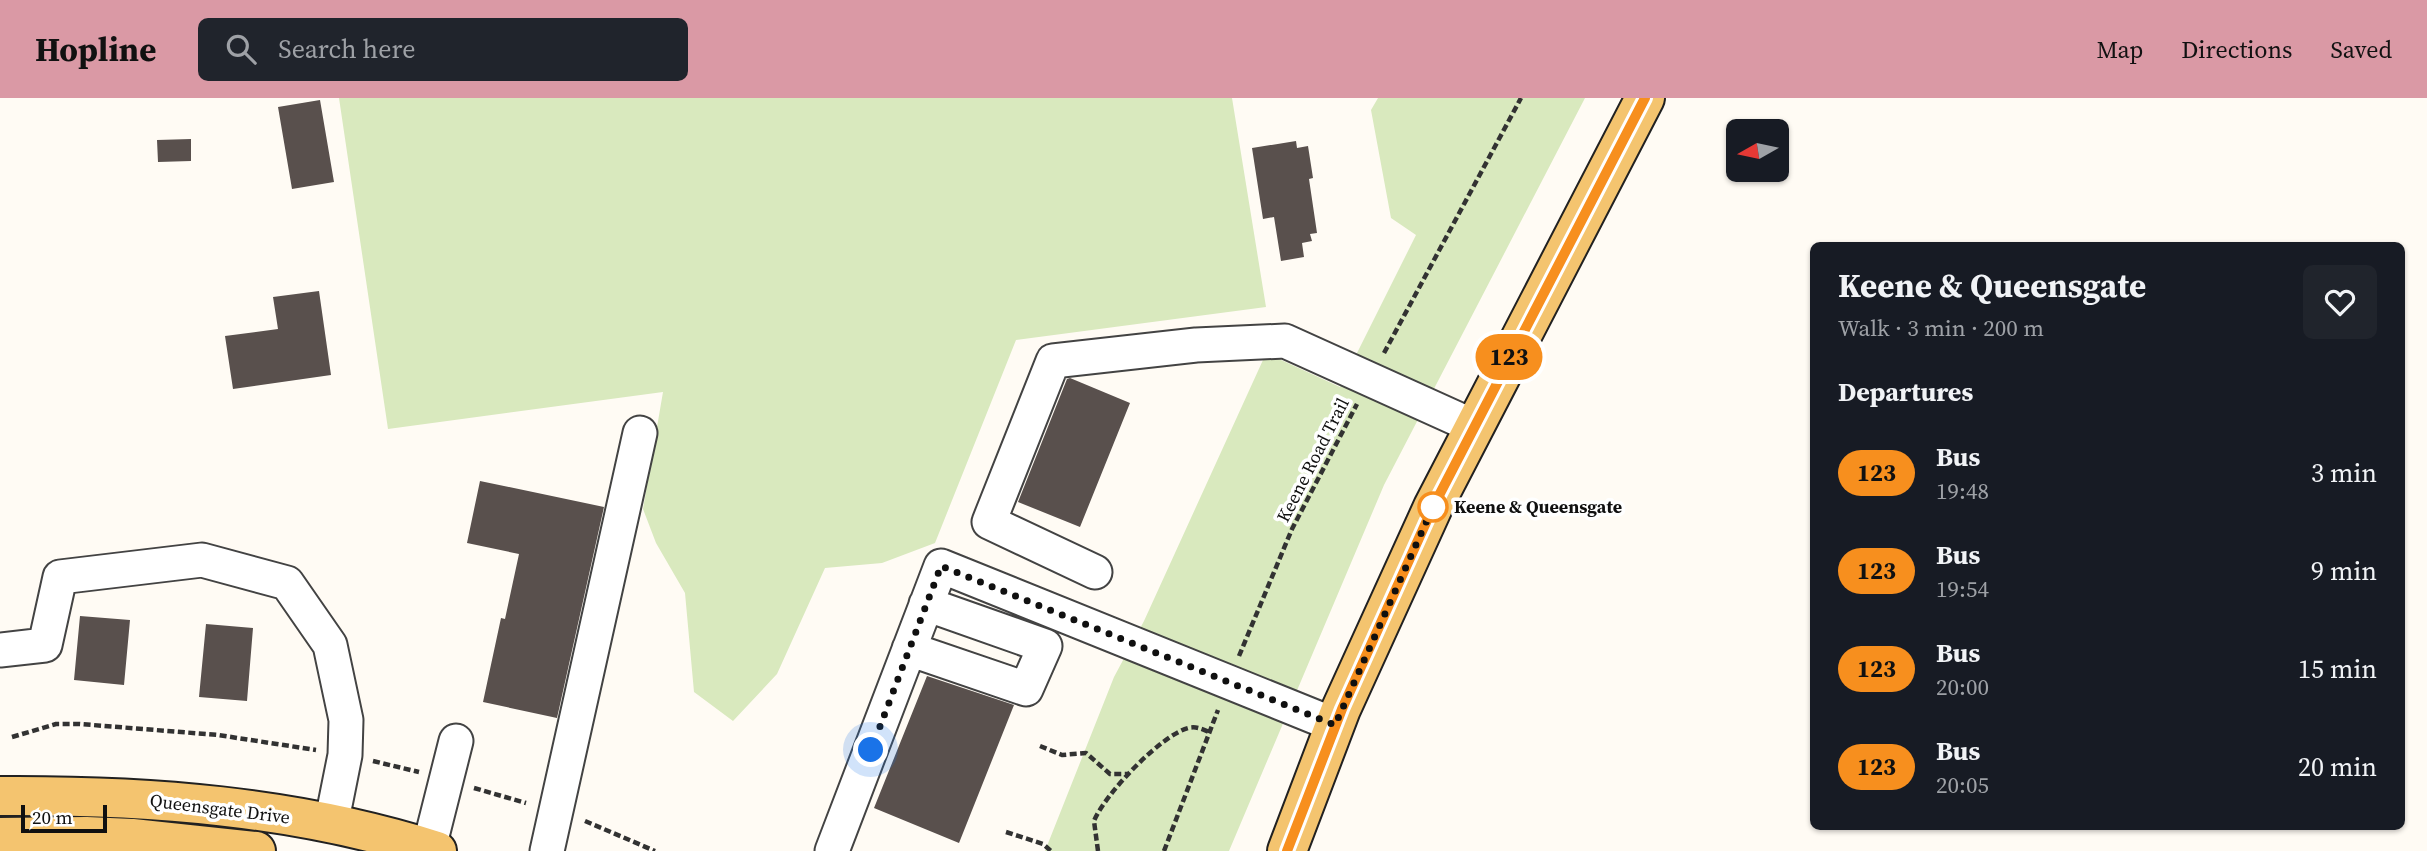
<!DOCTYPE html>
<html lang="en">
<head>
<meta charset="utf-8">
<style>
  body { margin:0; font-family:"Source Serif 4",serif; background:#20242c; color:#f1f3f6; height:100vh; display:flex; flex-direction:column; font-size:26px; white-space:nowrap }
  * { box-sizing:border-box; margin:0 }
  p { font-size:23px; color:#9ea1a6 }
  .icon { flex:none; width:38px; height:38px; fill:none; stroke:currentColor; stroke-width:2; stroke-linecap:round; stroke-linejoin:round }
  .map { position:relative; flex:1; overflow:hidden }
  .panel { position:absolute; left:1810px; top:144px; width:595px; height:588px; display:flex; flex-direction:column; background:#171b24; border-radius:10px; box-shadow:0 2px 5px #0004 }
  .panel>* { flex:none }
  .badge { padding:0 14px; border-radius:23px; font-size:24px; line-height:46px }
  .needle { width:46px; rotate:261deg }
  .fabs { position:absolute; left:1726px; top:21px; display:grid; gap:14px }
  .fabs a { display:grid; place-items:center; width:63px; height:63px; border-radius:10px; background:#171b24; box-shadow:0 2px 5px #0004; font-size:35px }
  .scale { position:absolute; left:21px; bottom:18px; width:86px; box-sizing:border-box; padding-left:7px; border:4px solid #101010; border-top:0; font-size:19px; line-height:24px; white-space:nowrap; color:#101010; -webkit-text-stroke:5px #fff; paint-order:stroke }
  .you { position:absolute; width:35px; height:35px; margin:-18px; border:5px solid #fff; border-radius:50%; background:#1a73e8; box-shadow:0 0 0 10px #1a73e833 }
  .map>.badge { position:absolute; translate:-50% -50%; box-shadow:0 0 0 4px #fff }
  h2 { padding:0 28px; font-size:26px; line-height:63px }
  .round { display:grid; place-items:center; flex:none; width:74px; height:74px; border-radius:10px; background:#20242c }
  .head { display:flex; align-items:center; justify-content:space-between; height:119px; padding:0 28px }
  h1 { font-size:33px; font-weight:700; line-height:52px }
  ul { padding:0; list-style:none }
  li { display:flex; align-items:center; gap:21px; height:98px; padding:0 28px }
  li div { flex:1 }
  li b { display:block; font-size:26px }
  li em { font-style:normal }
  li .badge { min-width:77px; font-weight:700; text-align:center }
  header { display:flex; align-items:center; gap:42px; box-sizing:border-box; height:98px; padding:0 35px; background:#da99a5; color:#111 }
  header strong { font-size:33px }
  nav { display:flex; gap:38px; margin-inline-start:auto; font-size:24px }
  .search { width:490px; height:63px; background:#20242c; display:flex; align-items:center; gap:18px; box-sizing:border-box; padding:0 24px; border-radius:10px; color:#9ea1a6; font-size:26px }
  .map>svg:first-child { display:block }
</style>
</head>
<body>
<header>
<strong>Hopline</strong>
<div class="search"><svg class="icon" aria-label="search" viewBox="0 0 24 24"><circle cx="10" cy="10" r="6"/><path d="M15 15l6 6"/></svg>Search here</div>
<nav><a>Map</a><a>Directions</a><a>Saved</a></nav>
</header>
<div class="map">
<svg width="2427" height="753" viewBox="0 0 2427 753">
  <rect width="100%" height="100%" fill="#fffbf4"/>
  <!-- green -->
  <path fill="#d9e9be" d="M339 0H1232L1266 209 1016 242 935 445 882 465 825 470 777 576 733 623 694 594 685 495 656 445 643 411 663 294 388 331Z
    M1378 0H1585L1384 387 1229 753H1045L1114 579 1144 523 1263 262 1279 261 1340 289 1416 137 1391 120 1371 12Z"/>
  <!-- building -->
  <path fill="#59504d" d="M320 2 334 84 292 91 278 9Z
    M191 41V63L158 64 157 42Z
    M1296 43 1297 50 1308 48 1313 80 1309 81 1317 135 1310 136 1312 143 1302 145 1304 159 1281 163 1274 119 1263 121 1252 50Z
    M319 193 331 277 233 291 225 238 278 231 273 199Z
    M1070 280 1130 305 1080 429 1018 404 1067 281Z
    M480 383 604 409 557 620 483 604 501 520 505 521 519 456 467 445Z
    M80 518 130 522 124 587 74 582Z
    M206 526 253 530 247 603 199 599Z
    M927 578 1014 607 959 745 874 710Z"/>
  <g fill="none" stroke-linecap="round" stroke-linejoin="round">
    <defs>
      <path id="minor" d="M1095 474 989 424 1053 263 1196 247 1285 243 1473 328
        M909 551 1026 591 1045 548 926 506
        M0 552 45 547 60 479 202 462 287 485 330 547 346 622 345 657 331 727
        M429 750 456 643
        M547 753 640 335
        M832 753 941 468 1335 627"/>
      <path id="major" d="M0 698C147 697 296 708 437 753
        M0 739 86 738 132 740 256 753
        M1287 753 1341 611 1433 409 1645 0"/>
    </defs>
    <!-- minor casing -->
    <use href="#minor" stroke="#434343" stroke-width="37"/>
    <!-- major casing -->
    <use href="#major" stroke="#212121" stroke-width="42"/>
    <!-- path -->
    <path stroke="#323232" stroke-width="4.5" stroke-dasharray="7 3.5" stroke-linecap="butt" d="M1384 255 1521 0
      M1239 558 1292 431 1357 306
      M12 639 56 626H80L218 637 316 652
      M1040 648 1062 657 1086 655 1110 676H1127
      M373 663 419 674
      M474 690 526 705
      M585 723 655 753
      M1006 734 1043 746 1051 753
      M1098 753 1094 723C1105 696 1160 638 1188 630 1196 628 1202 631 1209 634
      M1164 753 1218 612"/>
    <!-- minor -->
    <use href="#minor" stroke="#fff" stroke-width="33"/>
    <!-- major -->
    <use href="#major" stroke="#f4c46f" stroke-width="38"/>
  </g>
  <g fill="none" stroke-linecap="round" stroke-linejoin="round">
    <defs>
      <path id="line" d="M1287 753 1342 611 1433 409 1645 0"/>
    </defs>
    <!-- line casing -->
    <use href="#line" stroke="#fff" stroke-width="16"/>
    <!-- line -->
    <use href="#line" stroke="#f78f1e" stroke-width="10"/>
    <!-- walk -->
    <path stroke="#101010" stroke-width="7" stroke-dasharray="0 12.6" d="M871 652 941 468 1335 627 1433 409"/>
  </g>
  <!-- markers -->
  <circle fill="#fff" stroke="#f78f1e" stroke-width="3.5" cx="1433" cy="409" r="14"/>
  <g text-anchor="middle" stroke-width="7" stroke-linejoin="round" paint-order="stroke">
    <!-- street labels -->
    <g font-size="18" fill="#101010" stroke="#fff">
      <text transform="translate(1313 362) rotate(-63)" y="6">Keene Road Trail</text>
      <text transform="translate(220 711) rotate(7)" y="6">Queensgate Drive</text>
    </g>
    <!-- stop labels -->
    <g font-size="18" font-weight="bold" fill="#101010" stroke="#fff" text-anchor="start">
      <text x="1454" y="415">Keene &amp; Queensgate</text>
    </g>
  </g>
</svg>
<div class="fabs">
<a><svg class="needle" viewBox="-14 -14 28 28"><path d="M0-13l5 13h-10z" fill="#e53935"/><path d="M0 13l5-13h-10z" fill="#9ea1a6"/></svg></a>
</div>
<div class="scale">20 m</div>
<div class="you" style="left:871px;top:652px"></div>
<b class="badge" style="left:1509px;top:259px;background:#f78f1e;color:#111">123</b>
<section class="panel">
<div class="head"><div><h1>Keene &amp; Queensgate</h1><p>Walk · 3 min · 200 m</p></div><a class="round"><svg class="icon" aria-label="heart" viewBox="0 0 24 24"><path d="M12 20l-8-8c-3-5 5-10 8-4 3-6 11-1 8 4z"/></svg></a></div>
<h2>Departures</h2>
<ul>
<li><span class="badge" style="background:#f78f1e;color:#111">123</span><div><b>Bus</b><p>19:48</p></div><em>3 min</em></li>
<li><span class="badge" style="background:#f78f1e;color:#111">123</span><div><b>Bus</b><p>19:54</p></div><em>9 min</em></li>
<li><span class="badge" style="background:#f78f1e;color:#111">123</span><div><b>Bus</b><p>20:00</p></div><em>15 min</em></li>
<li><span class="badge" style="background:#f78f1e;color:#111">123</span><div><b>Bus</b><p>20:05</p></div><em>20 min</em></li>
</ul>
</section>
</div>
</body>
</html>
